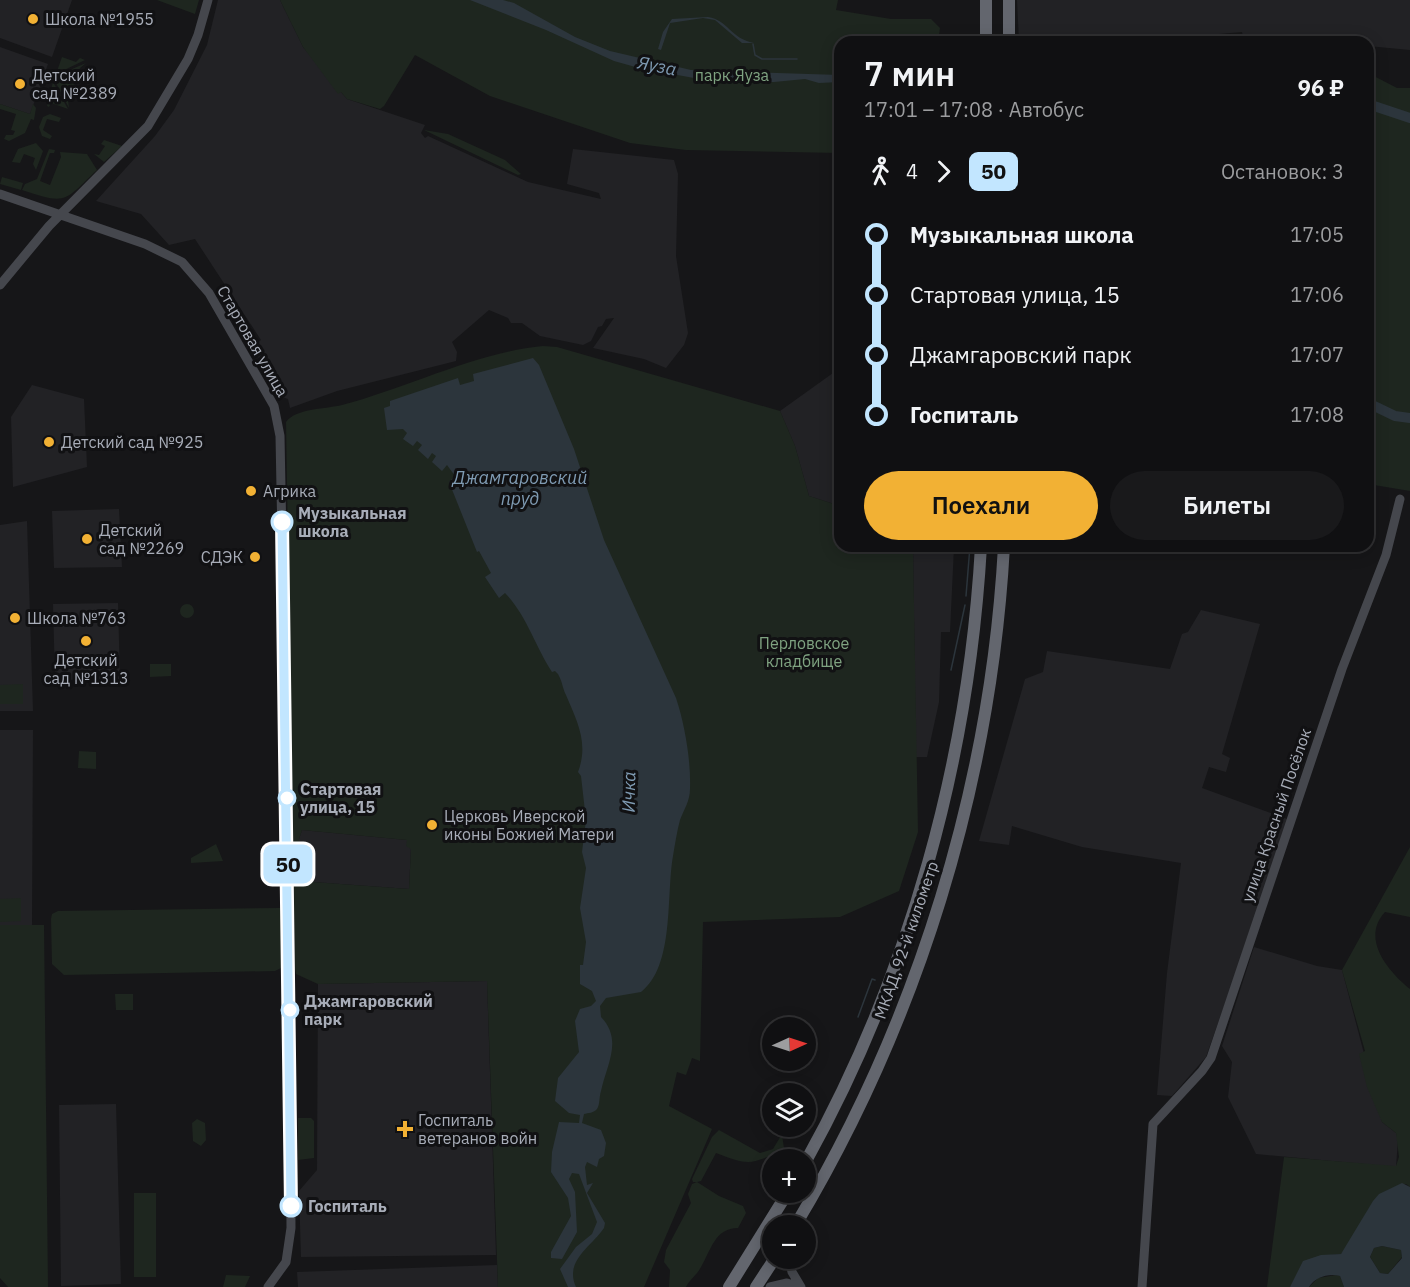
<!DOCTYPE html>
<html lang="ru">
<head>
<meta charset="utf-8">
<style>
  body { margin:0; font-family:"IBM Plex Sans",sans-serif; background:#19191b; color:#f1f3f6; height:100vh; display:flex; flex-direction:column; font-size:22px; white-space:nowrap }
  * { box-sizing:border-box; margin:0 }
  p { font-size:20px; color:#9c9d9f }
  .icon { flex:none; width:33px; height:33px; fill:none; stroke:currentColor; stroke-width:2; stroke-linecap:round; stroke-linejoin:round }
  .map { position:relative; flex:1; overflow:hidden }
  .sheet { position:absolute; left:834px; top:36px; width:540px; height:516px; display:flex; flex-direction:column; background:#101012; border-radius:18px; box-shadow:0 3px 15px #0003,0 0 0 2px #303032 }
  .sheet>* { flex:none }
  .badge { padding:0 12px; border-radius:9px; font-size:21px; line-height:39px }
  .needle { width:39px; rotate:87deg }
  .fabs { position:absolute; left:762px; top:1017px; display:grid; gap:12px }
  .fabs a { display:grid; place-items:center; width:54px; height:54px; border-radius:50%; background:#101012; box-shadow:0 3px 15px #0003,0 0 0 2px #303032; font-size:30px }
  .map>.badge { position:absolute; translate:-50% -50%; box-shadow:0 0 0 3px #fff }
  .legs { display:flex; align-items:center; gap:9px; height:66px; padding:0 30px; font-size:20px }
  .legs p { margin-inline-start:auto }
  .head { display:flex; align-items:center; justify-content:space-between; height:102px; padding:0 30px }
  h1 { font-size:33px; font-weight:600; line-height:45px }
  .cta { display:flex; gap:12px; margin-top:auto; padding:12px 30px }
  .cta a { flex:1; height:69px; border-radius:36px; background:#f2b134; color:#111; font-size:24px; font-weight:600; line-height:69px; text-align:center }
  .cta a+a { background:#19191b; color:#f1f3f6 }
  ul { padding:0 30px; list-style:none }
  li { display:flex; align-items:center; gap:21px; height:60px; font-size:22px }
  li i { display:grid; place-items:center; width:9px; height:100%; margin:0 8px; background:currentColor }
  li i::after { content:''; width:15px; height:15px; margin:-8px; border:4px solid; border-radius:50%; background:#101012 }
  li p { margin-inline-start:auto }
  li:first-child i { background:linear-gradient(#0000 50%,currentColor 0) }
  li:last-child i { background:linear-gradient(currentColor 50%,#0000 0) }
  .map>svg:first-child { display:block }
</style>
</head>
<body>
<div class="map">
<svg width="1410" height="1287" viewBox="0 0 1410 1287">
  <rect width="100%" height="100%" fill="#161618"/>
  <!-- built -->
  <path fill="#222225" d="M0 0H72L52 57 0 38Z
    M218 0H280L303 47 347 99 425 125 421 133 425 138 428 136 528 182 601 199 599 193 567 184 573 149 674 160 678 174 676 256 688 333 684 345 666 368 644 359 593 348 614 318 606 319 602 326 598 327 591 341 583 345 540 336 522 323H511L508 318 489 310 452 342 457 352 456 361 337 391 290 408 288 399 280 396 252 346 261 340 195 239 169 245 141 214 96 201 155 136 174 110 207 45Z
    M1017 0H1410V50L1368 46V42H1244L1242 32 1208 35 1207 40 1202 42H1019Z
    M0 47 48 64 30 114 0 104Z
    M840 368V506L809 496 795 446 780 411Z
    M32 385 84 399 87 467 13 487 11 417Z
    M119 509 122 567 54 568 52 511Z
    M27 521 33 711H0V525Z
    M913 546H959L954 547 950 632H941L939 702 927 757H916Z
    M118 603 120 679 55 680 53 604Z
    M1201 610 1260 624 1222 754 1230 758 1226 772 1209 767 1202 788 1290 820 1206 1057 1172 1096 1157 1095 1167 973 1181 863 1082 847 1012 826 1009 845 979 841 1025 679 1043 672 1047 651 1170 669 1182 634 1188 632Z
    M0 730H33L32 925H0Z
    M302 830 407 840 411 848 409 889 299 881V839Z
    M1254 947 1317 966 1342 970 1382 1122 1396 1133 1398 1140 1396 1167 1256 1154 1228 1097 1232 1062 1222 1046Z
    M487 981 496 1255 301 1257 299 1191 317 1170 318 984Z
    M116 1104 121 1284 61 1286 59 1105Z
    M497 1265 498 1287H298L297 1272Z"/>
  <!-- green -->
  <path fill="#1e261f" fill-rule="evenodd" d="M157 0H199L195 14Z
    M280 0H838L836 10 891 19H931L940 28 938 42H840V153L686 150 630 143 490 96 415 55 384 106 380 109 347 99 341 92 338 94 303 47Z
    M62 57 76 62 80 58 85 60 56 74Z
    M86 63 80 68 75 80 78 84 71 83 77 86 72 89 68 100 69 108 55 81 58 80 56 76Z
    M1368 73 1397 88H1410V491L1368 484Z
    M53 82 68 109 51 103 49 107 47 106Z
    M0 104 30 114 33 104 36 108 34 120 31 119 25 133 9 141 4 139 6 135H13L15 131 11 130 16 114 0 109Z
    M50 114 61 118 59 122 47 119 43 130 52 136 50 139 42 136 39 127 43 117Z
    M424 130 448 134 505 160 521 174 518 175Z
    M104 140 122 146 104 162 94 154 99 155 105 146 101 144Z
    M36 143 43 151 36 170 33 164 35 158 24 154 20 163 12 162 18 149Z
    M49 149 55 150 54 153H50L40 181 50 185 61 157 60 152 87 154 97 170C63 202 68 205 22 190L25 184 37 179Z
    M2 177 23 183 21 190 0 184Z
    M543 346 557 347 780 411 795 446 809 496 840 506V546H913L918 832 899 891 840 917 703 922 700 1061 692 1058 686 1075 677 1072 669 1106 712 1129 644 1287H498L487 981 318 984 296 974 295 969 286 422C296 408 327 409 342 405 407 388 477 352 543 346ZM302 830 407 840 406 846 411 849 409 889 299 881V839Z
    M180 611a7 7 0 1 1 14 0a7 7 0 1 1-14 0Z
    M150 664H171V676L150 677Z
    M23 684V704H0V685Z
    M79 751 96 752V769L78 768Z
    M216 844 223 861 191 863V858Z
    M1410 847V917L1385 912C1360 939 1389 972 1410 989V1187L1406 1184C1359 1194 1369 1228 1341 1254L1331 1255 1290 1287H1267L1284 1157 1396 1166 1399 1157 1396 1133 1382 1122 1367 1087 1359 1054 1365 1051 1342 970Z
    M21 898V921L0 922V899Z
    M280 908 284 912V958L281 968 275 971 64 975 52 964 51 919 52 914 58 911Z
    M0 925H44L48 1287H8L0 1278Z
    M115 994H133V1010H116Z
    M298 1118H311L314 1121V1158L298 1160Z
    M197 1119 205 1123 206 1140 201 1146 193 1141 192 1123Z
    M719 1130 760 1153 773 1149 782 1134 784 1149C751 1165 750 1166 716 1153L701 1181 697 1182 719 1196 743 1206 746 1213 738 1228C715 1228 711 1250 701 1267 697 1275 690 1279 686 1287H669L670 1270 664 1262 666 1250 691 1203 688 1194 692 1184 697 1182H693L692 1179 712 1137Z
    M134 1193H156V1277H134Z
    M1382 1246 1401 1250 1402 1257 1388 1274 1380 1273 1370 1257 1374 1248Z
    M226 1275 250 1276 245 1287H223Z
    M1336 1275 1340 1276 1344 1287H1309L1318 1278Z"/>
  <!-- water -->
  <path fill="#2c353c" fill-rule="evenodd" d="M470 0H503L514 3 575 37 610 51 691 70 840 75V82L819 83 805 79 774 82 705 80 639 68 614 61 546 30Z
    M708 17C728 20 731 39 754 43H742L715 20 703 18 670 23 661 50 658 49 663 32 672 19Z
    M533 358 539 365 574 449 604 540 676 698C685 725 691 761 690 789 690 801 684 809 680 820 677 831 675 844 673 856 666 895 675 966 641 992L606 998 600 1006 601 1017C623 1040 607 1064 601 1091 599 1097 600 1105 597 1109 594 1113 588 1113 584 1114L582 1123 601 1130 606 1143 604 1156 599 1159 597 1167 587 1162 585 1167 587 1185 593 1183 587 1193 605 1223 604 1228C591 1247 564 1261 576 1287H568L560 1269 576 1247 592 1234 597 1222 579 1174 572 1173 569 1179 575 1192 577 1232 562 1259 551 1258V1252L571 1216 568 1198 551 1172 552 1152 559 1122 579 1123 580 1115 569 1113 555 1101 558 1078 579 1052 575 1021 580 1009 591 1006 596 1001 592 991 580 984V965H583L586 942 580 908 586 868 582 852 586 820 581 776 578 772C589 743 577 721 566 695 562 687 563 683 558 674L555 671 552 672C535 646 527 616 505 593L499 598 485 577 491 573 479 551 477 552 449 482 455 476 447 465 442 471 432 462 436 456 432 453 428 459 418 450 422 445 417 441 413 446 403 439 407 433 403 429 387 430 384 408 390 406V401L458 378 460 385 474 381 473 374Z
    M1402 1183 1410 1187V1287H1344L1340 1276C1329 1273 1315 1277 1309 1287H1290L1303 1261 1321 1255 1341 1254 1373 1201 1379 1194ZM1382 1246 1401 1250 1402 1258 1388 1274 1380 1273 1370 1257 1374 1248Z"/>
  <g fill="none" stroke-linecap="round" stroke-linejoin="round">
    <!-- stream -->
    <path stroke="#2c353c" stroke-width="1.5" d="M753 44 755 55 762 59H797
      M966 596 970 546
      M951 670 965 605
      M858 1017 872 979 875 980"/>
    <!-- river -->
    <path stroke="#2c353c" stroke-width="10" d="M1368 104 1410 118
      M1368 403 1395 416 1410 418"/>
    <!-- secondary -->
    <path stroke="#45474d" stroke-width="9" d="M0 194 145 244 182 262 209 293 274 406 280 436 289 906 291 1228 286 1262 268 1287
      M0 285 49 226 148 126 188 59 198 35 208 0
      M789 1258 792 1272 801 1287
      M770 1287 787 1283 800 1287
      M1142 1287 1153 1124 1202 1071 1211 1058 1342 669 1386 555 1400 499"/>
    <!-- highway -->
    <path stroke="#63666e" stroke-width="12" d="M986 0V42
      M1009 0V42
      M806 1161C910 974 969 759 981 546
      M795 1226C918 1021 991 784 1004 546
      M729 1287 788 1192
      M756 1287 775 1258"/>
  </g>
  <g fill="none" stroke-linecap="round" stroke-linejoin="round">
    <defs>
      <path id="line-1" d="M282 522 291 1206"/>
    </defs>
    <!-- line-1 casing -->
    <use href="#line-1" stroke="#fff" stroke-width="14"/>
    <!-- line-1 -->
    <use href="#line-1" stroke="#c2e6ff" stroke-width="9"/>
  </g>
  <!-- markers -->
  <g fill="#f2b134" stroke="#111113" stroke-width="2">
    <circle cx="33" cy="19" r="6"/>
    <circle cx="20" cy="84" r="6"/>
    <circle cx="49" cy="442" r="6"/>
    <circle cx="251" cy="491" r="6"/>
    <circle cx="87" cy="539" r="6"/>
    <circle cx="255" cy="557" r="6"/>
    <circle cx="15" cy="618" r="6"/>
    <circle cx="86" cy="641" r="6"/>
    <circle cx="432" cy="825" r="6"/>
    <path d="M402 1120h6v6h6v6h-6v6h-6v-6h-6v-6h6z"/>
  </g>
  <g fill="#fff" stroke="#c2e6ff" stroke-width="3">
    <circle cx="282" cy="522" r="10"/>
    <circle cx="287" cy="798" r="8"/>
    <circle cx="290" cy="1010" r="8"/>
    <circle cx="291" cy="1206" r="10"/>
  </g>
  <g text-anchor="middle" stroke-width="6" stroke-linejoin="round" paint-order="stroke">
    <!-- poi labels -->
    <g font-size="16" fill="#a8adb8" stroke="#111113" text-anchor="start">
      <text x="45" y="25">Школа №1955</text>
      <text x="32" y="81">Детский<tspan x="32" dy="18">сад №2389</tspan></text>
      <text x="61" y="448">Детский сад №925</text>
      <text x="263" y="497">Агрика</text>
      <text x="99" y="536">Детский<tspan x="99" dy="18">сад №2269</tspan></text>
      <text x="243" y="563" text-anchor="end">СДЭК</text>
      <text x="27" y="624">Школа №763</text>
      <text x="86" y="666" text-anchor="middle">Детский<tspan x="86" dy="18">сад №1313</tspan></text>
      <text x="444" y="822">Церковь Иверской<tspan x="444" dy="18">иконы Божией Матери</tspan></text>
      <text x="418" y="1126">Госпиталь<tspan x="418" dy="18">ветеранов войн</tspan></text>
    </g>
    <!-- park labels -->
    <g font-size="16" fill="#7fa381" stroke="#111113">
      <text x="732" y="81">парк Яуза</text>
      <text x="804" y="649">Перловское<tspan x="804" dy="18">кладбище</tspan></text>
    </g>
    <!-- street labels -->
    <g font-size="16" fill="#a8adb8" stroke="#111113">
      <text transform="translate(253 341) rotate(60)" y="6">Стартовая улица</text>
      <text transform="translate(1276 815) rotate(-71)" y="6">улица Красный Посёлок</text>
      <text transform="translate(906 940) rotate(-71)" y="6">МКАД, 92-й километр</text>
    </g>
    <!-- stop labels -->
    <g font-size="16" font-weight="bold" fill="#a8adb8" stroke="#111113" text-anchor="start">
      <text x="298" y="519">Музыкальная<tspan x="298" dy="18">школа</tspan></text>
      <text x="300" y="795">Стартовая<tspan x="300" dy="18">улица, 15</tspan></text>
      <text x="304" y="1007">Джамгаровский<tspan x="304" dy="18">парк</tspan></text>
      <text x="308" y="1212">Госпиталь</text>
    </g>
    <!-- water labels -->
    <g font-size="18" font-style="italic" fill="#7f9bb3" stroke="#111113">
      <text transform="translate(657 66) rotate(11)" y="6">Яуза</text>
      <text x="520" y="484">Джамгаровский<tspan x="520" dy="21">пруд</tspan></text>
      <text transform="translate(629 792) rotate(-89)" y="6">Ичка</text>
    </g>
  </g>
</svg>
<div class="fabs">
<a><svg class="needle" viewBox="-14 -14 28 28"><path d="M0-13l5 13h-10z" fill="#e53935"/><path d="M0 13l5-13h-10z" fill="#9c9d9f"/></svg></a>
<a><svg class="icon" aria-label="layers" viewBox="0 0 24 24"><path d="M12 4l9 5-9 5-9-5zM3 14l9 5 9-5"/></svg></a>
<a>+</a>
<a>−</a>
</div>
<b class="badge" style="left:288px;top:864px;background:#c2e6ff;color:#111">50</b>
<section class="sheet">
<div class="head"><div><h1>7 мин</h1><p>17:01 – 17:08 · Автобус</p></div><b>96 ₽</b></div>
<div class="legs"><svg class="icon" aria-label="walk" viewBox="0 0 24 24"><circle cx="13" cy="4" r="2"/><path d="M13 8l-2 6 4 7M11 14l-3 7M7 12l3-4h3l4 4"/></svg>4<svg class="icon" aria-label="forward" viewBox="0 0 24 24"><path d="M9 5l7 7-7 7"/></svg><b class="badge" style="background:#c2e6ff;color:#111">50</b><p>Остановок: 3</p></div>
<ul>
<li><i style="color:#c2e6ff"></i><b>Музыкальная школа</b><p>17:05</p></li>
<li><i style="color:#c2e6ff"></i><span>Стартовая улица, 15</span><p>17:06</p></li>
<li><i style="color:#c2e6ff"></i><span>Джамгаровский парк</span><p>17:07</p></li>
<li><i style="color:#c2e6ff"></i><b>Госпиталь</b><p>17:08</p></li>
</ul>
<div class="cta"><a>Поехали</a><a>Билеты</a></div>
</section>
</div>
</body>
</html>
